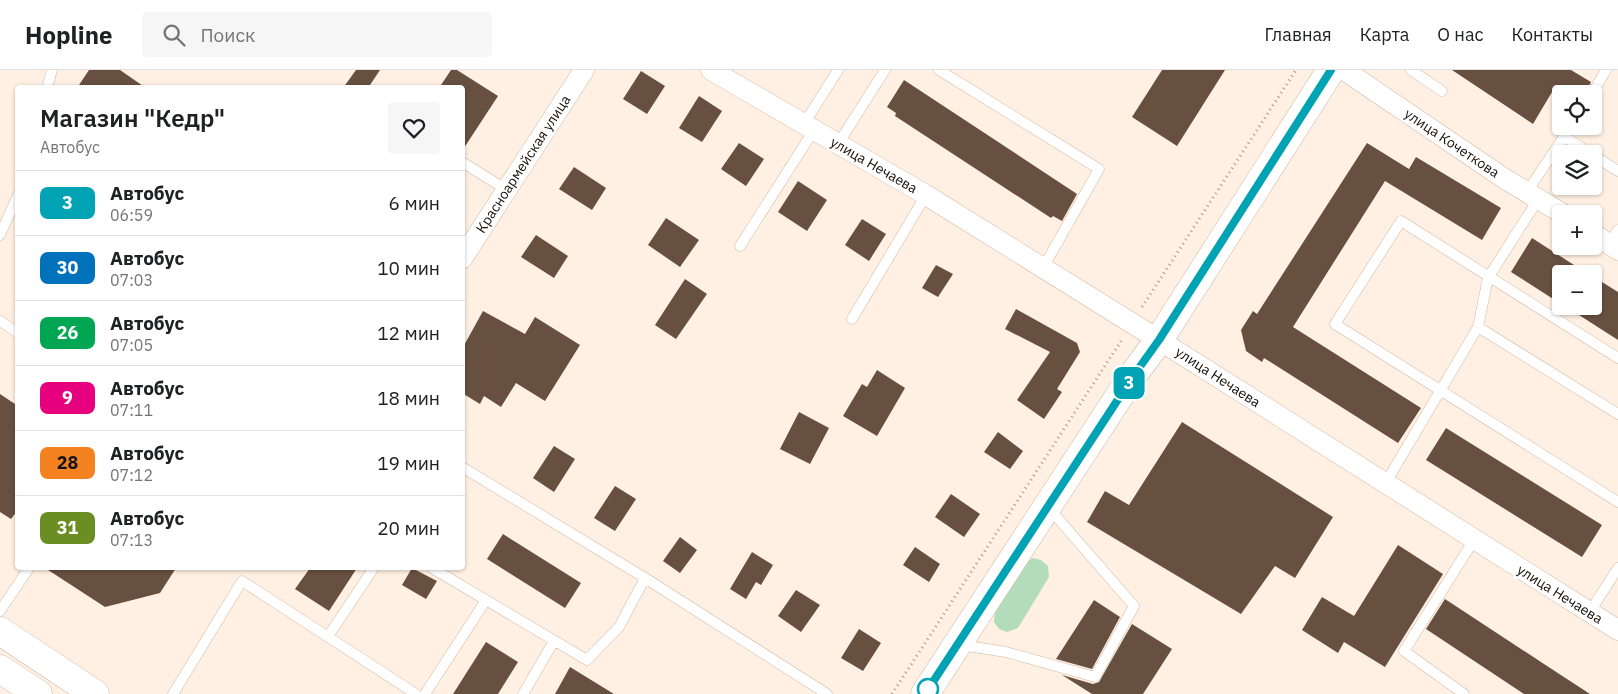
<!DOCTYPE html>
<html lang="ru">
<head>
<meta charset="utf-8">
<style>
  body { margin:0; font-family:"IBM Plex Sans",sans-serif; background:#f6f6f6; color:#202124; height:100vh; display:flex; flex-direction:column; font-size:19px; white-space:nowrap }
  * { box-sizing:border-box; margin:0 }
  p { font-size:16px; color:#757577 }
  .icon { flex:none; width:28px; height:28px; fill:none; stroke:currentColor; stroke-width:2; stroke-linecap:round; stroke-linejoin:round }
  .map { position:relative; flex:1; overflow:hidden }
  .side { position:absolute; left:15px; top:15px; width:450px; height:485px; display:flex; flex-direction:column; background:#fff; border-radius:5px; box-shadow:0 1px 4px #0004 }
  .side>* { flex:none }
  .badge { padding:0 10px; border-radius:8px; font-size:18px; line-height:32px }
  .controls { position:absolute; left:1552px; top:15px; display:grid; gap:10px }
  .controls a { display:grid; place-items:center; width:50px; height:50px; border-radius:5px; background:#fff; box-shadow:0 1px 4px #0004; font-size:25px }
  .map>.badge { position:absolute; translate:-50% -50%; box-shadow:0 0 0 2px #fff }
  .round { display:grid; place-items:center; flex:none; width:52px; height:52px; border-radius:5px; background:#f6f6f6 }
  .headline { display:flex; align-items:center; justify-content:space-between; height:85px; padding:0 25px }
  h1 { font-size:24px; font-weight:600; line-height:38px }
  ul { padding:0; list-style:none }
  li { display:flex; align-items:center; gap:15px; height:65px; padding:0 25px; border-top:1px solid #e0e0e0 }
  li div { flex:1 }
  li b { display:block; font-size:19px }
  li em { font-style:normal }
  li .badge { min-width:55px; font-weight:700; text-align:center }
  header { display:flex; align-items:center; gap:30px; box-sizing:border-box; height:70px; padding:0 25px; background:#fff; border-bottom:1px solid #e0e0e0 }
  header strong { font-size:24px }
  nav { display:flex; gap:28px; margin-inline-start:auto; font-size:18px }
  .search { width:350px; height:45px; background:#f6f6f6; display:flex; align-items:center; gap:12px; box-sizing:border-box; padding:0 18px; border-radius:5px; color:#757577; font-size:19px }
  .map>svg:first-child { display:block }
</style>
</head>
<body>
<header>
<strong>Hopline</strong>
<div class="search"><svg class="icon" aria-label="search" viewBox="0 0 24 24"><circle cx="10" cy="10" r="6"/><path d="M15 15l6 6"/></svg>Поиск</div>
<nav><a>Главная</a><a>Карта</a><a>О нас</a><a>Контакты</a></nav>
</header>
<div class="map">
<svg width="1618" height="624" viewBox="0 0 1618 624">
  <rect width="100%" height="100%" fill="#fff0e3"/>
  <!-- green -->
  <path fill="#b2dcba" d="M1033 488 1041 490 1048 496 1049 507 1018 558 1007 562 999 559 994 552 995 541 1026 492Z"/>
  <!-- building -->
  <path fill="#685041" d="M89 0H120L146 18H77Z
    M356 0H380L368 18H343Z
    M451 0H457L498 26 462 81V18H439Z
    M1162 0H1225L1177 76 1132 47Z
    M1452 0H1571L1591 12 1585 24H1557L1555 17 1533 54Z
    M641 1 665 16 647 44 623 29Z
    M904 10 1077 124 1062 151 1053 146 1051 148 895 46 896 43 887 37Z
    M699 26 722 41 702 72 679 58Z
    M739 73 764 89 746 116 721 99Z
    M1367 73 1409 99 1416 87 1501 138 1482 170 1385 111 1293 257 1421 338 1398 373 1264 288 1262 292 1246 281 1241 260 1253 241 1257 244Z
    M574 97 606 118 592 140 559 119Z
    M798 111 827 130 807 161 778 142Z
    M666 148 699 170 680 197 648 175Z
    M862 149 886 164 869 191 845 175Z
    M536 165 568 186 554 208 521 187Z
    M1532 168 1588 204H1561V234L1511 202Z
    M936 195 953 204 938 227 922 218Z
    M1594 207 1618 222V270L1565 236H1594Z
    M685 209 707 224 676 269 655 255Z
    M1016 239 1077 273 1080 282 1057 319 1062 322 1044 349 1017 330 1050 282 1005 259Z
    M483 241 525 264 535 247 580 275 545 331 516 313 501 337 484 326 480 334 462 323V279Z
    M877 300 905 318 877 366 843 346 862 314 867 317Z
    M0 324 18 336V440L11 449 0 442Z
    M799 342 829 358 810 394 780 379Z
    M1182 352 1333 447 1295 508 1275 496 1241 544 1087 452 1105 421 1129 435Z
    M1446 358 1602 455 1582 487 1426 390Z
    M998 362 1023 381 1010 399 984 382Z
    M554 376 575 389 554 422 533 408Z
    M615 416 636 429 615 461 594 448Z
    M951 424 980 444 964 467 935 447Z
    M503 464 581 513 565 538 487 489Z
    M680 467 697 480 680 503 663 491Z
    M1398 475 1443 504 1385 597 1344 572 1338 583 1302 560 1322 527 1354 546Z
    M915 477 940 494 929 512 903 495Z
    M752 482 773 495 761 515 756 512 746 529 730 519Z
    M45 498H176L160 523 105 537Z
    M310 498H357L329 541 295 519Z
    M412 498 437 511 426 529 402 515Z
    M796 520 820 535 801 562 778 546Z
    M1445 529 1544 594 1590 624H1524L1426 559Z
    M1094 530 1120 547 1092 599 1056 589Z
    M1132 554 1172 579 1143 624H1092L1062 605 1093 614 1099 612Z
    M859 559 881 573 863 601 841 588Z
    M486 572 518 592 498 624H453Z
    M570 597 614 624H555Z"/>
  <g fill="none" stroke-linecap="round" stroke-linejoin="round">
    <defs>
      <path id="lane" d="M939 0 1099 99 1043 198
        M1411 0 1442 21
        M47 18 52 0
        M1592 24 1606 0
        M804 54 838 0
        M1565 67 1591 84
        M838 74 885 0
        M1594 86 1618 101
        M462 92 507 120
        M1527 122 1571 56
        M0 165 18 125
        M1609 174 1618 160
        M740 176 814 60
        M852 249 926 125
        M0 251 18 263
        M1478 257 1618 344
        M1618 288 1401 151 1335 254 1618 432
        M462 397 645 508 827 624
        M1385 414 1478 257 1488 208 1539 128
        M432 498 587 590 619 557 645 508
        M0 541 29 498
        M1589 543 1618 498
        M329 565 373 499
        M961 575 1006 582 1095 607 1134 536 1048 437
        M173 624 242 511 416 624
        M425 624 486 530
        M523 624 554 571
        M1464 624 1404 581 1474 470"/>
      <path id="street" d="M711 0 926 125 1159 270 1618 560
        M1344 0 1505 109 1563 144
        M1594 164 1618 180
        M462 189 584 0"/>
      <path id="secondary" d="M0 561 95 624
        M0 599 38 624
        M925 624 1133 305 1159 270 1331 0"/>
    </defs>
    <!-- lane casing -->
    <use href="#lane" stroke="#cfb8a3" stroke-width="11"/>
    <!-- street casing -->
    <use href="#street" stroke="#cfb8a3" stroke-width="21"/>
    <!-- secondary casing -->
    <use href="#secondary" stroke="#cfb8a3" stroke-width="29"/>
    <!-- path -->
    <path stroke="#a69a8f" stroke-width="3" stroke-dasharray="1 4" stroke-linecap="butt" d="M1142 237 1296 0
      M892 624 1123 268"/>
    <!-- lane -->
    <use href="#lane" stroke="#fff" stroke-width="10"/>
    <!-- street -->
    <use href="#street" stroke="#fff" stroke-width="20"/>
    <!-- secondary -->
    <use href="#secondary" stroke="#fff" stroke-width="28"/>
  </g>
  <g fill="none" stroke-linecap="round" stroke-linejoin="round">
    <defs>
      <path id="line" d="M925 624 1134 305 1159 270 1331 0"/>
    </defs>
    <!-- line casing -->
    <use href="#line" stroke="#fff" stroke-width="11"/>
    <!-- line -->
    <use href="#line" stroke="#00a3b4" stroke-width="8"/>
  </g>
  <!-- markers -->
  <circle fill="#fff" stroke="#00a3b4" stroke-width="2.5" cx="928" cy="619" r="10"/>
  <g text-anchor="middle" stroke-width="5" stroke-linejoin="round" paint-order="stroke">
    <!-- street labels -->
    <g font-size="14" fill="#160e07" stroke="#fff">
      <text transform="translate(1452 73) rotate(34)" y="5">улица Кочеткова</text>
      <text transform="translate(523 94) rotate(-57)" y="5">Красноармейская улица</text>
      <text transform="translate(874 95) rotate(30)" y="5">улица Нечаева</text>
      <text transform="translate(1218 307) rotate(33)" y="5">улица Нечаева</text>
      <text transform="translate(1560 524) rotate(32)" y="5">улица Нечаева</text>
    </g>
  </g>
</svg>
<div class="controls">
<a><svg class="icon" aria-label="locate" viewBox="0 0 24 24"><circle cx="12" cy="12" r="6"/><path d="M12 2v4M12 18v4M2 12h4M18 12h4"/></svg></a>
<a><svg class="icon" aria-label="layers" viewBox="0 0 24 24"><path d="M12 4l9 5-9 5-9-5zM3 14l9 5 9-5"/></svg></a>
<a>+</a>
<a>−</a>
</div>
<b class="badge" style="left:1129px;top:313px;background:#00a3b4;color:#fff">3</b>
<section class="side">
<div class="headline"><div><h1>Магазин &quot;Кедр&quot;</h1><p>Автобус</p></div><a class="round"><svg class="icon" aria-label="heart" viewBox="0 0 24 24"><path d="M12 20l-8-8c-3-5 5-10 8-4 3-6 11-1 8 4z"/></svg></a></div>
<ul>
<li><span class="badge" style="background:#00a3b4;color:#fff">3</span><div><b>Автобус</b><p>06:59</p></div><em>6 мин</em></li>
<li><span class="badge" style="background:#0072bc;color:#fff">30</span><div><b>Автобус</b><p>07:03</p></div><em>10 мин</em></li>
<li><span class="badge" style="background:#00a651;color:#fff">26</span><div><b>Автобус</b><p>07:05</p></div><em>12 мин</em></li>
<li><span class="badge" style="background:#e6007e;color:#fff">9</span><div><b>Автобус</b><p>07:11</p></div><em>18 мин</em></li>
<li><span class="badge" style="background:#f58220;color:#111">28</span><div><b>Автобус</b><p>07:12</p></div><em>19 мин</em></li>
<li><span class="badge" style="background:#6b8e23;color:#fff">31</span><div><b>Автобус</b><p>07:13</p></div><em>20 мин</em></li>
</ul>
</section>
</div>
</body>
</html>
